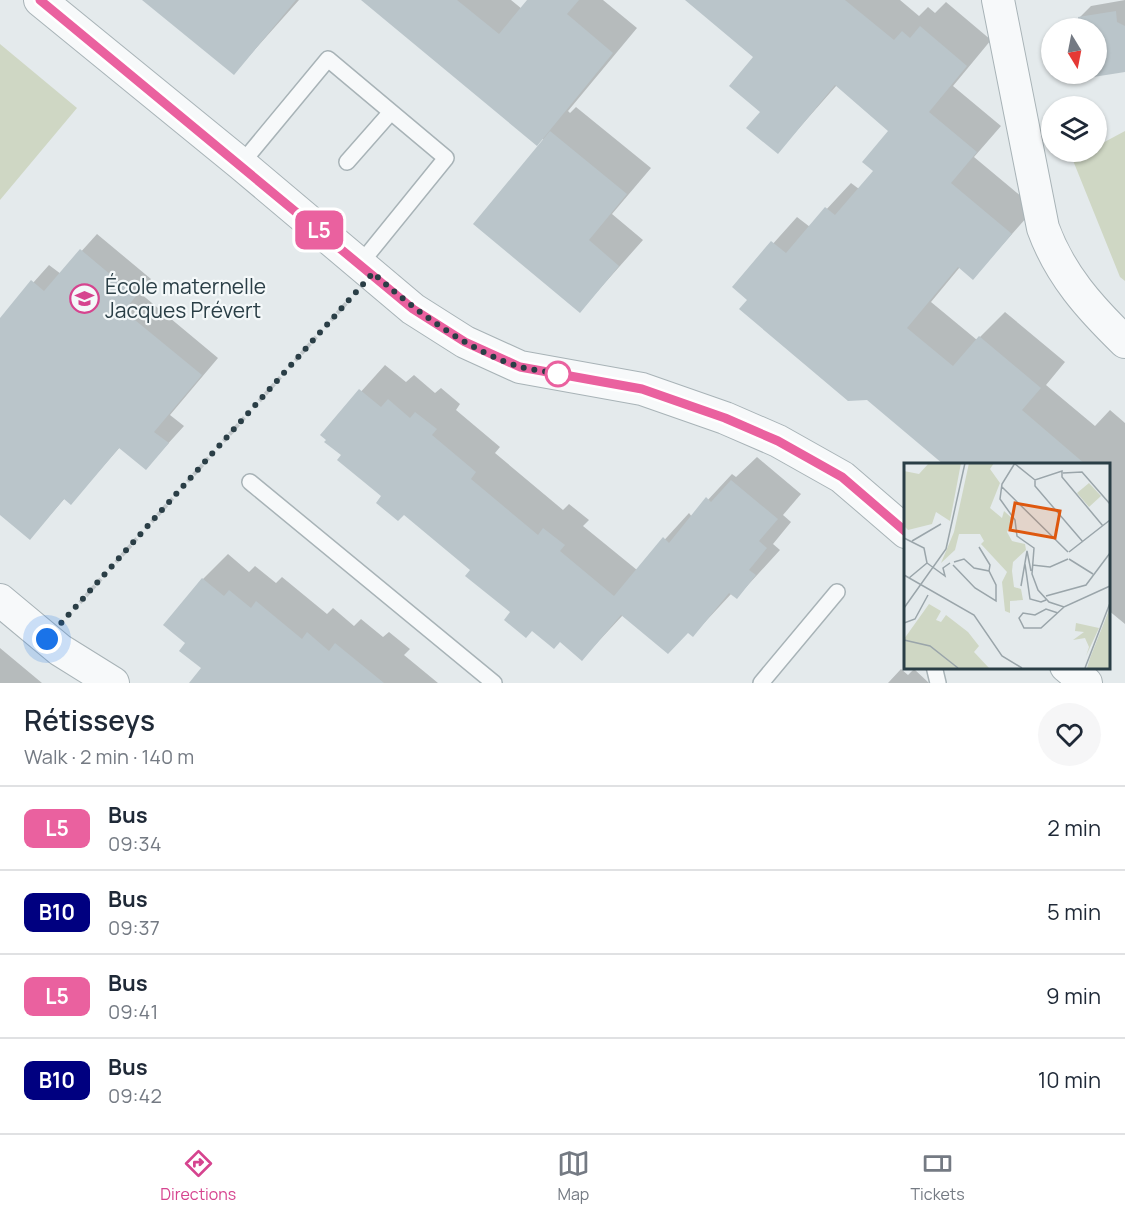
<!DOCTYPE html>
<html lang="en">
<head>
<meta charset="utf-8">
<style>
  body { margin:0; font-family:Manrope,sans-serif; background:#f6f6f7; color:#1f2937; height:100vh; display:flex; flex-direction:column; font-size:22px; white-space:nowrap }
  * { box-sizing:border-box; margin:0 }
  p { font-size:20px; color:#747a83 }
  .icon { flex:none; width:33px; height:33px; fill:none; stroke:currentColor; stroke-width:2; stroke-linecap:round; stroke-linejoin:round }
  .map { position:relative; height:683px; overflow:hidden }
  .sheet { display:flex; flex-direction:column; background:#fff; flex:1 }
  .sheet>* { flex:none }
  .badge { padding:0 12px; border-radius:9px; font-size:21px; line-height:39px }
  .needle { width:39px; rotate:170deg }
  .buttons { position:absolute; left:1041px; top:18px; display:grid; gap:12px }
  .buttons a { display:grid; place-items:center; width:66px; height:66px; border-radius:50%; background:#fff; box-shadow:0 2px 4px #0004; font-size:30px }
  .you { position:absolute; width:30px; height:30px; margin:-15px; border:4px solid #fff; border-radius:50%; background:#1a73e8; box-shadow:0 0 0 9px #1a73e833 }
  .map>.badge { position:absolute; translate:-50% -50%; box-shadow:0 0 0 3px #fff }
  .round { display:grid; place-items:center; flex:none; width:63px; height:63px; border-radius:32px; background:#f6f6f7 }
  .head { display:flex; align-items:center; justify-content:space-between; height:102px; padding:0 24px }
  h1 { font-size:28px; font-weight:600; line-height:45px }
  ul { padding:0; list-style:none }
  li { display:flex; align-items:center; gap:18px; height:84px; padding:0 24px; border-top:2px solid #e0e1e3 }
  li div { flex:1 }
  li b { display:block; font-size:22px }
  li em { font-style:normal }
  li .badge { min-width:66px; font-weight:700; text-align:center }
  .tabs { display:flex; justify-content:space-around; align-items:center; height:84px; border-top:2px solid #e0e1e3; background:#fff; font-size:16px; color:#747a83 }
  .tabs a { display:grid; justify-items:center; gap:3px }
  .tabs .on { color:#d6448f }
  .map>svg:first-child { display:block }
</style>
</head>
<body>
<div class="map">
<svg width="1125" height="683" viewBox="0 0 1125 683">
  <rect width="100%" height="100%" fill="#e4eaec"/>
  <!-- green -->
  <path fill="#cfd7c4" d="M0 44 77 108 0 200Z
    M1125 131V281L1120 277 1072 158 1085 152H1096L1097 146Z"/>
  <!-- shadow -->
  <path fill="#0003" d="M166 0H299L234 73Z
    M363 0H511L522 9 529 0H603L637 28 568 111 570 113 576 107 651 168 612 214 643 240 580 311 544 140Z
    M750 0H900L919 16 928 7 935 13 946 2 991 40 953 86 1001 126 974 157 1035 208 973 278 960 267 931 302 977 340 1005 312 1065 362 1046 385 1095 426 1110 410 1125 423V624L1108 610V464H945L734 287 797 217 810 227 851 183 859 189 875 170 890 131 837 85 778 152 762 112Z
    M1125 0V70L1085 77V74H1096V28H1081L1079 18 1091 6Z
    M97 234 151 279 140 293 218 358 170 415 184 426 146 468 120 447 71 503 65 498 30 538 0 513V320L49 265 61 274Z
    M385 365 406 382 414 375 435 393 441 388 460 404 456 410 500 447 495 453 563 510 569 504 589 520 583 526 637 570 689 513 692 517 732 474 736 477 757 457 801 494 783 515 791 522 773 544 780 550 737 597 732 593 693 635 688 631 623 615 582 659 383 496 322 435Z
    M228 554 249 572 255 566 276 583 282 577 327 614 333 608 354 626 361 619 383 637 389 632 410 649 404 655 438 683H234L231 680 228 683H209L198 674 203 668 187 643 203 579Z
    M0 648 42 683H0Z
    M901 669 908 675 914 669 929 683H888Z"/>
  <!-- building -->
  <path fill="#bac5ca" d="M142 0H296L234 75Z
    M361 0H457L499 34 527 0H579L567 14 613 53 537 146Z
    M685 0H845L894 40 902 31 910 38 920 26 967 66 929 112 977 152 951 183 1012 234 973 280 958 267 907 328 953 366 979 336 1041 388 1022 410 1085 464H943L867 400 848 401 739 309 747 300 732 287 771 241 786 253 825 207 835 215 873 171 862 162 888 131 835 85 778 154 746 128 760 112 729 86 753 57Z
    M1116 11 1117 22 1125 26V72L1087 78 1086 74H1096V28H1079L1078 17Z
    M550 131 627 194 589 240 619 266 580 313 473 224Z
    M80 249 136 296 124 311 202 375 154 432 169 443 146 470 119 448 71 505 64 499 30 540 0 515V318L31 280 44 291Z
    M359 389 381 407 388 399 410 418 415 412 437 429 432 435 476 472 471 479 538 535 543 528 565 545 560 551 614 596 663 537 669 543 706 497 711 502 731 480 778 519 759 541 767 548 749 570 756 575 737 599 729 593 693 637 688 633 668 654 621 615 582 661 560 642 554 649 532 631 526 638 504 620 510 612 465 576 470 570 404 515 398 521 376 503 381 496 337 460 341 455 324 442 326 440 320 435Z
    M202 578 224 596 229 590 251 608 256 601 302 639 307 632 329 651 335 643 384 683H189L201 668 179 651 185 643 163 625Z"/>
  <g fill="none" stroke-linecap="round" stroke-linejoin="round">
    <defs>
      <path id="service" d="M347 162 391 112
        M241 164 328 59 446 158 360 264
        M250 482 494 683
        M934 666 938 683
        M761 683 837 592"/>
      <path id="minor" d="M40 0 241 164 413 309 465 342 520 367 642 389 725 418 778 441 842 477 906 532
        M998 0 1043 228C1060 275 1090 308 1125 342
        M0 600 60 650 113 683
        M1066 666 1086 683"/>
    </defs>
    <!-- service casing -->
    <use href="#service" stroke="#a8b3b7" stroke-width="18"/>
    <!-- minor casing -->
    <use href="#minor" stroke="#a8b3b7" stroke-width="34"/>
    <!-- path -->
    <path stroke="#c2c8cb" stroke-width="4" stroke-dasharray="4.5 4.5" stroke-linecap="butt" d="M68 616 350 299"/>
    <!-- service -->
    <use href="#service" stroke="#f7f9fa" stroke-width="15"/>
    <!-- minor -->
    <use href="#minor" stroke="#f7f9fa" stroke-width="32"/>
  </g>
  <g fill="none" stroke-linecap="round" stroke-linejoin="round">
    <defs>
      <path id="line" d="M40 0 413 309 465 342 520 367 642 389 725 418 778 441 842 477 906 532"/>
    </defs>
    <!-- line casing -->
    <use href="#line" stroke="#fff" stroke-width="14"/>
    <!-- line -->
    <use href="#line" stroke="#ea619f" stroke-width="9"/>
    <!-- walk -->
    <path stroke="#2a3e46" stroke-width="6" stroke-dasharray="0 10.8" d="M47 639 373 273C413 309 469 352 521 367 533 370 546 371 558 374"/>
  </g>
  <!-- icons -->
  <defs>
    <symbol id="school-ring" viewBox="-11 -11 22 22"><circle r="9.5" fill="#f4f8f9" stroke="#d6448f" stroke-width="1.5"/><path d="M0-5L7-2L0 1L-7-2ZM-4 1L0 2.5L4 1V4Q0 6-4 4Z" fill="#d6448f"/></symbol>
  </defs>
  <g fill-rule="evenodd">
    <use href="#school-ring" x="68" y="282" width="33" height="33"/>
  </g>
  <!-- markers -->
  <circle fill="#fff" stroke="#ea619f" stroke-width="3" cx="558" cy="374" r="12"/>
  <g text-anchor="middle" stroke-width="4.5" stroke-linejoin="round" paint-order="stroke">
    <!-- poi labels -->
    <g font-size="21" fill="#2a3e46" stroke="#f4f8f9" text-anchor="start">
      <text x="105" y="294">École maternelle<tspan x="105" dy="24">Jacques Prévert</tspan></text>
    </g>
  </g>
  <!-- overview -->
  <g transform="translate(904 463)">
    <rect width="206" height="206" fill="#e4eaec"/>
    <path d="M25 0H57L46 58 32 49 28 61 4 67 0 63V8L15 11ZM65 0H90L86 6 96 20 86 45 98 55 100 48 109 56 103 69 108 78 121 81 122 87 109 99 108 108 110 124 117 126 119 137 106 138V150L101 148 98 119 103 109 77 81 80 78 76 71H55L51 87 37 100 50 69ZM185 20 197 33 185 44 173 30ZM25 141 37 148 32 157 37 159 42 152 64 169 75 183 70 189 85 205H0V176ZM205 147V205H183L186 195ZM172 160 195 165 182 193 185 184 181 175 169 177 180 169 171 168Z" fill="#cfd7c4"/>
    <path fill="none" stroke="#9aa5aa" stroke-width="1.5" d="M111 0 98 21 96 36 111 57 113 73 130 85 128 111 134 127 145 139 160 144 206 123M111 1 131 17 158 8V14L199 63M159 10 178 9 206 41M131 17V23L179 79M98 24 164 89M0 75 20 85 23 100M8 78 37 61M75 84 86 102 85 108M165 89 206 57M165 96 189 111M23 100 41 113 39 105 46 100M121 101 126 136 137 139 142 137M49 102 71 125 92 138V122L85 108 70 105 60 96 50 99M128 102 146 104 164 96M0 112 70 152 98 193 118 205M5 115 23 100M117 123 123 88 127 108M142 133 182 122 206 90M0 145 42 86 61 0M154 150 142 146 131 152 119 150 115 155 120 165H137L160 144M0 160 11 156 24 132M0 177 26 183 54 205M181 205 206 140"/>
    <path fill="#de580f" fill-opacity="0.15" stroke="#de580f" stroke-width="3" d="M111 40 156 48 151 75 106 67Z"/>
    <rect width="206" height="206" fill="none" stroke="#2a3e46" stroke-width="3"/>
  </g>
</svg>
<div class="buttons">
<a><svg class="needle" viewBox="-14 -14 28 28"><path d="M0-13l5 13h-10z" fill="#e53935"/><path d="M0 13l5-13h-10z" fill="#747a83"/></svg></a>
<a><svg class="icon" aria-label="layers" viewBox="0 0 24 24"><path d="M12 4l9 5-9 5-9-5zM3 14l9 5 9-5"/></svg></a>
</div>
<div class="you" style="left:47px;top:639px"></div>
<b class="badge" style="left:319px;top:230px;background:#ea619f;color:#fff">L5</b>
</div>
<section class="sheet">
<div class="head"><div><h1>Rétisseys</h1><p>Walk · 2 min · 140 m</p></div><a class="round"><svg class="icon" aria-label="heart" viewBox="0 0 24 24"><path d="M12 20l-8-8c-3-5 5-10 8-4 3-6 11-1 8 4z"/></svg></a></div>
<ul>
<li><span class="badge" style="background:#ea619f;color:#fff">L5</span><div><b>Bus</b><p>09:34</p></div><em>2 min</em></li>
<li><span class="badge" style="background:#000080;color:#fff">B10</span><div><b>Bus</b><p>09:37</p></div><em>5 min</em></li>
<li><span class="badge" style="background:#ea619f;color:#fff">L5</span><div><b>Bus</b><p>09:41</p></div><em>9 min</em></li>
<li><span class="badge" style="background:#000080;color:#fff">B10</span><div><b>Bus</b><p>09:42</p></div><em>10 min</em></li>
</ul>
</section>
<nav class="tabs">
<a class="on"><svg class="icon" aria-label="directions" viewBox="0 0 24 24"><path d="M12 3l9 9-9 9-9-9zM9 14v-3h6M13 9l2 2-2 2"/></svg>Directions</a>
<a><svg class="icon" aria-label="map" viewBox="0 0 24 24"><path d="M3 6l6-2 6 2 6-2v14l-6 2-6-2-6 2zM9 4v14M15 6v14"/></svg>Map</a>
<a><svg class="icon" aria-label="tickets" viewBox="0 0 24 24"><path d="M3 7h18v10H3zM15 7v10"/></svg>Tickets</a>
</nav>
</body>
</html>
